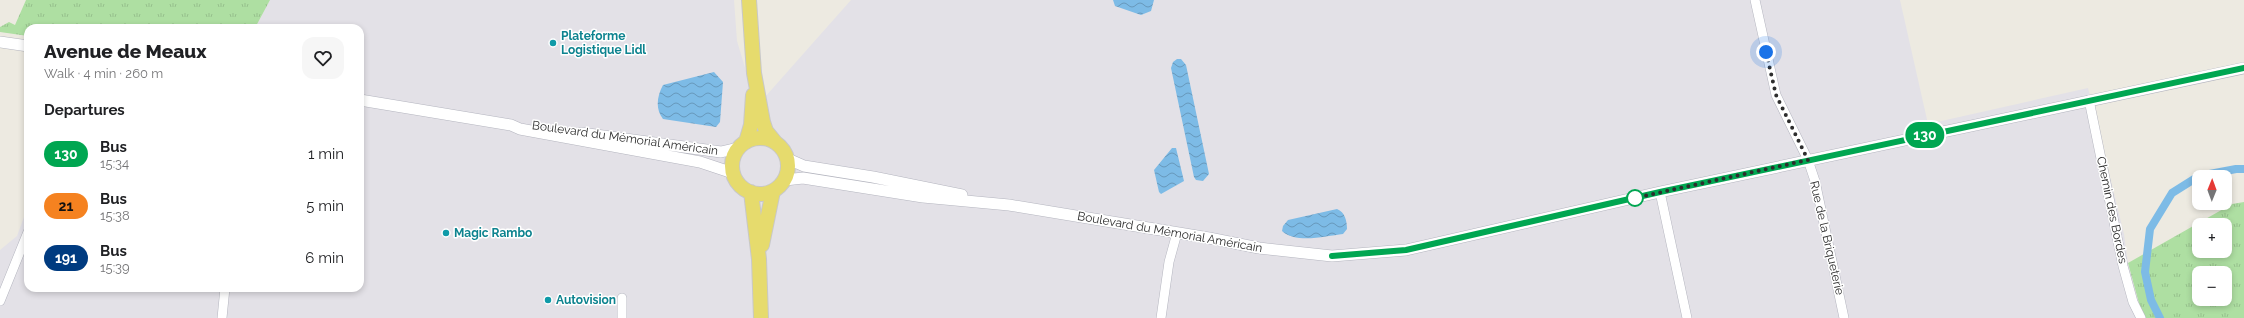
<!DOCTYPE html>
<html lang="en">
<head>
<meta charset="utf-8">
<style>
  body { margin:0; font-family:Raleway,sans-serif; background:#f6f6f6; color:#202124; height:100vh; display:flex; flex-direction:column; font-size:15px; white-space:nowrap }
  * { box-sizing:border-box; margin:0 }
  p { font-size:13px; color:#757577 }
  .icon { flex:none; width:22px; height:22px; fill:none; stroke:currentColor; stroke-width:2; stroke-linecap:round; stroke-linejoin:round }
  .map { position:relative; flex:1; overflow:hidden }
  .sheet { position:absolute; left:24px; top:24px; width:340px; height:268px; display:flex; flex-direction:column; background:#fff; border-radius:12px; box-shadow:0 2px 6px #0003 }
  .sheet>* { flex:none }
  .badge { padding:0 8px; border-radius:13px; font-size:14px; line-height:26px }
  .needle { width:26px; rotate:1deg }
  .fabs { position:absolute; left:2192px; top:170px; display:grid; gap:8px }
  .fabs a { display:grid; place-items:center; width:40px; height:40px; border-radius:8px; background:#fff; box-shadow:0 2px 6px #0003; font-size:20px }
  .you { position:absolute; width:20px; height:20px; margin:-10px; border:3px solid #fff; border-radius:50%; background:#1a73e8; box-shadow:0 0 0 6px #1a73e833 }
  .map>.badge { position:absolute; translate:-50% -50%; box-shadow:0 0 0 2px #fff }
  h2 { padding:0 20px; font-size:15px; line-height:36px }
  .round { display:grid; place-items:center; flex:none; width:42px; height:42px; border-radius:12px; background:#f6f6f6 }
  .head { display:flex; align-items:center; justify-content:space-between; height:68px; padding:0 20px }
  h1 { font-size:19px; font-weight:800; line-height:30px }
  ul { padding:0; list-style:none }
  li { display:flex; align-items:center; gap:12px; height:52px; padding:0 20px }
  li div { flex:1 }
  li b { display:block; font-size:15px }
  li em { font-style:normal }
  li .badge { min-width:44px; font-weight:700; text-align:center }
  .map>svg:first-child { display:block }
</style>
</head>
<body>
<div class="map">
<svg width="2244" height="318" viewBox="0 0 2244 318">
  <defs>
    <pattern id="grass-tufts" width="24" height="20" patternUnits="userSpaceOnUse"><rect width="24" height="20" fill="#aedfa2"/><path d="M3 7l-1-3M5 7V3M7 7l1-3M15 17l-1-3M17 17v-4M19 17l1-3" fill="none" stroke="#96c08c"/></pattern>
    <pattern id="water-waves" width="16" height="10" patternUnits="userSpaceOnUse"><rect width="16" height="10" fill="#7dbbe6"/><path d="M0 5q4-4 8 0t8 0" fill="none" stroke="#6798bb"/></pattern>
  </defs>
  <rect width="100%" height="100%" fill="#edeae1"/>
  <!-- industrial -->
  <path fill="#e3e1e7" d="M270 0H734L737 41 749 81 748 97H765L851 0H1900L1928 124 2088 88 2124 234 2128 263 2143 318H0V250L17 236 28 206V288H360V28H255Z"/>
  <!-- grass -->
  <path fill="url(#grass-tufts)" fill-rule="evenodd" d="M26 0H270L255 28H28V36L0 32V27L9 22 15 25Z
    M2244 202V318H2143L2128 263 2232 204ZM2199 225H2225V251H2199ZM2199 273H2225V299H2199Z"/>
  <!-- water -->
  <path fill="url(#water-waves)" d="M1113 0H1154L1151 11 1141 15 1115 6Z
    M1177 59H1181L1186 65 1209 174 1203 181 1196 180 1194 177 1171 68 1173 62Z
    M714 72 723 82 720 122 716 127 663 119C655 109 657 96 663 85Z
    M1172 148H1176L1184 181 1161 194 1159 192 1154 170Z
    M1337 209C1345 212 1347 221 1347 229L1343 234C1326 236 1296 244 1282 231L1283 226 1288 220Z"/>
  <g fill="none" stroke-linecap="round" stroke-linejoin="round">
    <!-- canal -->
    <path stroke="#7dbbe6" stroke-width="8" d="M2160 318 2151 300 2145 272 2150 229 2172 193 2199 176 2236 169H2244"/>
    <defs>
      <path id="minor" d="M1755 0 1776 95 1808 160 1815 181 1844 318
        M2089 100 2123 266 2133 302 2141 318
        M1660 192 1687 318
        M622 298V318
        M0 301 28 232
        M222 318 225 288
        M1161 318 1169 262 1177 233"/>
      <path id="tertiary" d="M0 42 28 46
        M360 100 511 125 520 129 700 162 733 173
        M581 133 721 152 738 148
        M788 159 804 166 873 177 962 195
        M785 180 803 178 923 197 1009 205 1209 238 1259 248 1332 256 1406 250 1660 192 2244 68"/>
      <path id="primary" d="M749 0 754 73 763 122 766 131 775 142
        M732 166a28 28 0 1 1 56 0a28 28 0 1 1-56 0Z
        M746 142 751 125 753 95
        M751 192 759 259 761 318
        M762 245 773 191"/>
    </defs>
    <!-- minor casing -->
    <use href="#minor" stroke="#b4b5bf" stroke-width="10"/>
    <!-- tertiary casing -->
    <use href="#tertiary" stroke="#b4b5bf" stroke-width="12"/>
    <!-- primary casing -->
    <use href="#primary" stroke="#c8c8c8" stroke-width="16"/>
    <!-- minor -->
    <use href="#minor" stroke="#fff" stroke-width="9"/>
    <!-- tertiary -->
    <use href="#tertiary" stroke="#fff" stroke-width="11"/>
    <!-- primary -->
    <use href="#primary" stroke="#e6db6d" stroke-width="14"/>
  </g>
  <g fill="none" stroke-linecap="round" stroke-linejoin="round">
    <defs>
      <path id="line" d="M1332 256 1406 250 1660 192 2244 68"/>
    </defs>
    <!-- line casing -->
    <use href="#line" stroke="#fff" stroke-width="9"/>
    <!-- line -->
    <use href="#line" stroke="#00a651" stroke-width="6"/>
    <!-- walk -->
    <path stroke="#2d2d2d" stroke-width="4" stroke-dasharray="0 7.2" d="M1635 198 1630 199 1808 160 1776 95 1766 52"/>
  </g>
  <!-- markers -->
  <g fill="#0f9aa8" stroke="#fff" stroke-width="1.5">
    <circle cx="553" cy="43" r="4"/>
    <circle cx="446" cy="233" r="4"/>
    <circle cx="548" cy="300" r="4"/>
  </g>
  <circle fill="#fff" stroke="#00a651" stroke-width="2" cx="1635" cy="198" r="8"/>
  <g text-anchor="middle" stroke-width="3" stroke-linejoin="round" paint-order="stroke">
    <!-- culture labels -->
    <g font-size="12" font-weight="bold" fill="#0d838f" stroke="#fff" text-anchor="start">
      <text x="561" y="40">Plateforme<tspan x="561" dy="14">Logistique Lidl</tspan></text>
      <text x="454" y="237">Magic Rambo</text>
      <text x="556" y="304">Autovision</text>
    </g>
    <!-- street labels -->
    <g font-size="12" fill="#2d2d2d" stroke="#fff">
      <text transform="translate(625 138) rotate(8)" y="4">Boulevard du Mémorial Américain</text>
      <text transform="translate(2112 210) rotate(78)" y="4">Chemin des Bordes</text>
      <text transform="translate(1170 232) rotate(10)" y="4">Boulevard du Mémorial Américain</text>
      <text transform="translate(1827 238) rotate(77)" y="4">Rue de la Briqueterie</text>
    </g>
  </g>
</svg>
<div class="fabs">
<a><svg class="needle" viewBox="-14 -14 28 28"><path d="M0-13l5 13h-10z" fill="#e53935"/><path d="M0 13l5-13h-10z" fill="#757577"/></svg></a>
<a>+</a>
<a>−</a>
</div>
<div class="you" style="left:1766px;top:52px"></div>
<b class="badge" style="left:1925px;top:135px;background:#00a651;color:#fff">130</b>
<section class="sheet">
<div class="head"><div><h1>Avenue de Meaux</h1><p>Walk · 4 min · 260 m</p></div><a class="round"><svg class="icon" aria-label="heart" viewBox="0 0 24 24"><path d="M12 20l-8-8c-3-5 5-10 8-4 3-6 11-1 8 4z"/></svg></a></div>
<h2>Departures</h2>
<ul>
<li><span class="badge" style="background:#00a651;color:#fff">130</span><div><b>Bus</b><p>15:34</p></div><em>1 min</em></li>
<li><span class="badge" style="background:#f58220;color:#111">21</span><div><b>Bus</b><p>15:38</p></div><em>5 min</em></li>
<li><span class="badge" style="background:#003b80;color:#fff">191</span><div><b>Bus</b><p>15:39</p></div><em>6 min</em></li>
</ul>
</section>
</div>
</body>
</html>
